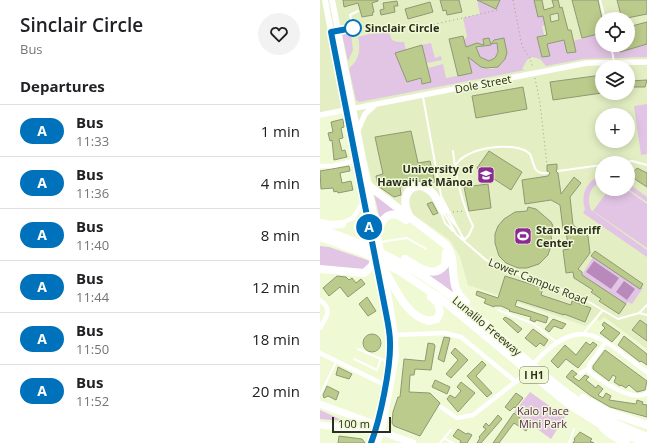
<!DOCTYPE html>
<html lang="en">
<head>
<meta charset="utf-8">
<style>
  body { margin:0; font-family:"Open Sans",sans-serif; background:#f2f2f2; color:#202124; height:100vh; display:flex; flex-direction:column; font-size:15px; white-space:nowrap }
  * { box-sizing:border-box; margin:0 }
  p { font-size:13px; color:#757577 }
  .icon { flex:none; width:22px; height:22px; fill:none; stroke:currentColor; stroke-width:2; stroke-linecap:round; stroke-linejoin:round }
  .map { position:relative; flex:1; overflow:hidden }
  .side { display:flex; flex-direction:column; background:#fff; width:320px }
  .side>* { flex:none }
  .badge { padding:0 8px; border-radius:13px; font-size:14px; line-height:26px }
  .controls { position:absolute; left:275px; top:12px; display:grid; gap:8px }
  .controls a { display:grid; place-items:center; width:40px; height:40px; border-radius:50%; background:#fff; box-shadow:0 2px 10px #0003; font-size:20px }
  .scale { position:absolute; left:12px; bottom:10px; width:59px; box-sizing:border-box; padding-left:4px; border:2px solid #2a2d1f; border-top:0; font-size:11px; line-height:14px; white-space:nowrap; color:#2a2d1f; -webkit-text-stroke:3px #eff9d4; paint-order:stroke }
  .map>.badge { position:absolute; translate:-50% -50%; box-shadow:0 0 0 2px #fff }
  h2 { padding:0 20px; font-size:15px; line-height:36px }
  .round { display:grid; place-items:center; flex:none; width:42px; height:42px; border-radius:21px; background:#f2f2f2 }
  .overview { display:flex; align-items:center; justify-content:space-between; height:68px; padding:0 20px }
  h1 { font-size:19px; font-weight:600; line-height:30px }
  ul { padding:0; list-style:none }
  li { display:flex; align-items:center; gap:12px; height:52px; padding:0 20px; border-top:1px solid #e0e0e0 }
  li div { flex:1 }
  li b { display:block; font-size:15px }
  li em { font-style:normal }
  li .badge { min-width:44px; font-weight:700; text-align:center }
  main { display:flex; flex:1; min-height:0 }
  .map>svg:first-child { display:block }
</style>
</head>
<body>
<main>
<section class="side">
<div class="overview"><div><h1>Sinclair Circle</h1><p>Bus</p></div><a class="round"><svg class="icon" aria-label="heart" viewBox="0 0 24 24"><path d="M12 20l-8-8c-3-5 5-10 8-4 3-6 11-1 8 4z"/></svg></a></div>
<h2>Departures</h2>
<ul>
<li><span class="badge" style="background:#0072bc;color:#fff">A</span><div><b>Bus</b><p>11:33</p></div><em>1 min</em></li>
<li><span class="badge" style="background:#0072bc;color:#fff">A</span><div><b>Bus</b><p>11:36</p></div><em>4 min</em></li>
<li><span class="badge" style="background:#0072bc;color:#fff">A</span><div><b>Bus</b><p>11:40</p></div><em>8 min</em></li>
<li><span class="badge" style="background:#0072bc;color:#fff">A</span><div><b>Bus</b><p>11:44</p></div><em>12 min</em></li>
<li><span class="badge" style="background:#0072bc;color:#fff">A</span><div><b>Bus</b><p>11:50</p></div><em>18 min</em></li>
<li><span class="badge" style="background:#0072bc;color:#fff">A</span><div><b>Bus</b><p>11:52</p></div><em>20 min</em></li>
</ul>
</section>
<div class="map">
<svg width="327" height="443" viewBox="0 0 327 443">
  <rect width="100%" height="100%" fill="#eff9d4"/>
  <!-- built -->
  <path fill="#e3efc3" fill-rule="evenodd" d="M0 0H327V349L284 317 280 321 275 318 266 326 148 285 140 257 130 240 54 188 33 109 0 115ZM282 19H308V45H282ZM282 67H308V93H282ZM282 115H308V141H282ZM282 163H308V189H282Z"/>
  <!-- green -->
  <path fill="#e2c5e4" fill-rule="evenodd" d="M157 0 175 9 180 0H214L218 17 223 16 225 25 222 26 224 35 217 37 222 57 230 56 227 44 244 40 248 53 255 51 253 41 282 33V45H298L300 52 327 44V57L263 59 226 66 220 59 212 57 207 60 202 69 205 70 39 102 36 100 29 68C39 60 41 50 38 37L68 29 72 40 78 42H84L86 50 75 53 87 81 101 78 102 84 111 82 108 68 123 64 126 78 152 73 144 40 147 36 143 18 160 14ZM168 38 170 43 175 40 184 38C188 56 184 75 161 67L149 46 157 43 164 44 163 39Z
    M31 33 33 50 28 61 22 34Z
    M111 43 115 58 121 56 122 60 107 63 102 45Z
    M177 43C178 52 178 57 169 61L160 57 157 48Z
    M327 104V154L321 155 314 106Z
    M282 175V181C270 186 266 198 271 210L327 250V257L263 213 265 209C260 194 267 180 282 175Z
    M308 183 327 197V202L308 189Z
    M289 189H306L327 204V248L273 211Z
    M54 194 125 247 133 292 90 264 120 272 125 248 82 216 60 220Z
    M0 246 9 247 53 262 49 272 0 268Z
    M273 257 317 287 319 285 323 288 312 304 308 302 306 304 262 275Z
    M210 392 245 417 231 439 194 412Z
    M0 410 22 420V421L0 419Z"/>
  <!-- water -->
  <path fill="#b88abb" d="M274 261 299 278 291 289 266 272Z
    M304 281 315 289 307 300 296 292Z"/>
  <!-- building -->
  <path fill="#bbcb8b" stroke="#8f9876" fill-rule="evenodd" d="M23 0H58V1L52 3 54 12 52 13 53 15 42 17 38 3 24 7Z
    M120 0H139L142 12 127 15 126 10 123 11Z
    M157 0H180L176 9Z
    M214 0H222L224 10 234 7 232 0H238L240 8 242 7 248 30H251L256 52 247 53 244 40 227 44 230 56 222 57 217 37 227 35 223 16 218 17ZM238 13 239 20 231 22 230 15Z
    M252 0H278L282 19V33L262 38Z
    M297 0H327V14L302 19Z
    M77 1 78 6H74L75 12 61 15 60 10 64 9 63 3Z
    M110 2 113 12 88 19 85 9Z
    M327 22V44L300 52 298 45H308V27Z
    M143 36 146 47 157 43 164 45 163 39 169 38 171 45 156 47 160 57 169 61 175 58 178 52 177 43 171 44 174 40 184 38 187 53 185 59 178 67 166 68 161 67 148 57 152 73 138 76 129 39Z
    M102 45 111 82 102 84 101 78 87 82 75 53Z
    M282 75V93L233 100 230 82Z
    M327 80 325 87H310V81Z
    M203 87 207 109 156 118 152 96Z
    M23 119 24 127 21 128 23 138 19 139 22 151 25 150 27 157 14 160 12 140 10 141 8 133 13 132 11 122Z
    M91 131 98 163 110 161 115 182 107 183 98 181 91 182 86 186 80 187 81 195 74 197 58 186 56 176 63 174 55 137Z
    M169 151 202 172 191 190 157 168Z
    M237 164V169L236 171 238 173 241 194 254 177 261 183 250 197 253 225 268 236 270 253 258 269 262 272V275L306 304 299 314 279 301 281 299 271 292 273 290 254 278 253 272 246 273 243 250 249 249 246 233 243 229 240 205 231 200 205 204 202 180 228 176 230 173 227 171V165Z
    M29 166 30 171 20 173 22 183 31 181 33 190 18 193 17 191 14 192 13 188 1 189 0 171Z
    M317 168 327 173V187L310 176Z
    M168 184 171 208 149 211 144 187Z
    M112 202 118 213 113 215 107 204Z
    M208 207 216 209 231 222 233 226 230 228 232 243 228 255 219 264 207 268H198L186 263 179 256 175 243V234L178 226 184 219 195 212 207 211Z
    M275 251 323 284 320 289 271 256Z
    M17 276 26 277 29 280 32 278 36 283 41 279 45 284 28 297 20 287 9 296 3 288Z
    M185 276 223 288 221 295 251 305 252 301 271 308 265 322 244 314V315L197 300 195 306 228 317 226 323 216 320 215 322 210 320 211 317 189 311 190 310 181 306H174V307L164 303 166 299 156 295 157 291 178 298Z
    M47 297 56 311 48 316 39 304Z
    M185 317 191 320 202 329 198 333 183 319Z
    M233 319 246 324 242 329 234 326 229 332 225 329Z
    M320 320 327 325V341L312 330Z
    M284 322 300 333 292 342 280 333 285 328 282 325Z
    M213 329 228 340 224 346 220 343 216 347 205 338Z
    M43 343a9 9 0 1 1 18 0a9 9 0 1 1-18 0Z
    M304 336 327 354V365L321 361 320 362 298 345Z
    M124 337 130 338 124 362 118 359Z
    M266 342 270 345 273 342 277 345 258 368 246 359 238 368 231 361 245 345 256 355Z
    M108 343 114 344 115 346 111 370 95 369 94 375H90L89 392 110 393 120 403 100 436 74 426 72 423 73 412 78 397H80L84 359 105 361Z
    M135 348 148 360 131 378 126 374 138 360 131 353Z
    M285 350 327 381 325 390 317 392 309 385 306 388 301 385 300 386 294 382 296 377 293 375 289 381 273 369V366Z
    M162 361 166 365 156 376 172 393 167 397 147 376Z
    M18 367 32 374 29 379 16 375Z
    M252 370 257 374 253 377 259 381 265 375 269 377 266 380 276 388 278 385 283 389 278 395 283 398 286 393 291 396 289 400 316 404 317 400 323 402 322 404 327 405V417L290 407 271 396 246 377Z
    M115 380 130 387 127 394 112 387Z
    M141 382 155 393 138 412 127 399 130 395 135 398 141 391 137 387Z
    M7 386 19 392 16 400 8 396 4 398 3 395Z
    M196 393 203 398 195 408 194 407 190 411 185 407Z
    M194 413 210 426 206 431 194 423 179 443H173Z
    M178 415 182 419 161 443H157L160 438 159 437 166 429 163 427 166 423 169 426Z
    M138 429 146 434 148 433 152 435 147 443H140L141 441 133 436Z
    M260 432 272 439 270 441 274 443H253L255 440 254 439Z
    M19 436 42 439 45 443H18Z"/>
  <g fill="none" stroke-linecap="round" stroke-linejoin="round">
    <!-- path -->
    <path stroke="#9aa085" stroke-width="1" stroke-dasharray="1 3" stroke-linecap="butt" d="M193 0 202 46 210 58 213 68
      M98 28 178 10
      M215 78 220 103 227 165
      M133 212 144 211"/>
    <!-- service -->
    <path stroke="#fff" stroke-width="2" d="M280 0 285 19
      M18 31 33 28 30 15 38 11
      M291 45 294 62
      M103 97 122 201
      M293 163 312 161 327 165
      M135 167C142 147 196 140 210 154 215 164 212 175 228 173
      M238 171 282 165
      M121 196 144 240 149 235 153 226C141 202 136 178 133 151
      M124 202C127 212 129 221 137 227
      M121 212 125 223 133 231
      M124 213 136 234 166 260 192 272 257 295 298 319 319 313 327 315
      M60 242 87 238 106 249
      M178 310 214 324 236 342
      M319 313 327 305
      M264 333 282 311
      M38 349 61 359
      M34 359 57 370 61 359 68 361
      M0 395 16 362
      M125 439 133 443
      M120 443 131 430
      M249 443 254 429"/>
    <!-- minor -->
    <path stroke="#fff" stroke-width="4.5" d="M0 166H12L43 159
      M20 224 33 218 44 201
      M0 300C13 310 7 315 0 328
      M72 335 125 333 141 337 196 382
      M286 342 269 365V371C280 381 314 403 327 393
      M0 353 65 385
      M215 362C263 311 281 339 327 372
      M261 373 268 369
      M121 407 137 418 153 415 203 376"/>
    <!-- tertiary -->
    <path stroke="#fff" stroke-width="5.5" d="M0 115 267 63 327 62
      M38 130 45 114 54 106"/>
    <!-- secondary -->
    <path stroke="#fff" stroke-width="6" d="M5 0 70 338C72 363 61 420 51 443
      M12 0 62 256
      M57 443 62 432 76 356 75 335 65 274"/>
    <!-- primary -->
    <path stroke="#fff" stroke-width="7" d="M0 404 57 425 62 432
      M0 425 62 432 93 443"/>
    <!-- motorway -->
    <path stroke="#fff" stroke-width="8" d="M48 185 126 245C140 262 125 285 146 302
      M89 215C78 196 93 178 109 190 116 194 119 205 123 211
      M0 223 11 225 22 224
      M0 229C40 242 77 258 112 282 172 323 220 381 283 417 297 425 312 431 327 437
      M57 234C62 217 70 208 86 220
      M0 237 44 253 81 272 120 298 247 403 278 423 326 443
      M85 259C98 266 113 280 125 265L126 253
      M0 269 44 273 52 266 55 255
      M65 271C76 289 86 316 109 321L117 319 120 312 118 303 111 297
      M263 398 288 412 327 425
      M283 428 290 434 306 443"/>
  </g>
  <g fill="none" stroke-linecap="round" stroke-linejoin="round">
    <defs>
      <path id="line" d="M33 28 11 32 65 308C67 319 70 331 70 342 71 367 60 420 51 443"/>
    </defs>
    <!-- line casing -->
    <use href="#line" stroke="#fff" stroke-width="9"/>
    <!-- line -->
    <use href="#line" stroke="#0072bc" stroke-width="6"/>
  </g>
  <!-- icons -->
  <defs>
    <symbol id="university-square" viewBox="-11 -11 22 22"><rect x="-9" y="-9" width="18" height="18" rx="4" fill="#8b2a93" stroke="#eff9d4"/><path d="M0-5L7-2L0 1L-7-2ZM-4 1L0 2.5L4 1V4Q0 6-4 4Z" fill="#fff"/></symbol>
    <symbol id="stadium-square" viewBox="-11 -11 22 22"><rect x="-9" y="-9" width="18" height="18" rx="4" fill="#8b2a93" stroke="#eff9d4"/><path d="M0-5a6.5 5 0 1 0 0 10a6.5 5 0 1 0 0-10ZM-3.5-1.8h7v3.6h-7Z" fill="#fff"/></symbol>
  </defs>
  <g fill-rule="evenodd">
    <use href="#university-square" x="156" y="165" width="20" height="20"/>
    <use href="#stadium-square" x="193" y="226" width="20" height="20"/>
  </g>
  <!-- markers -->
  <circle fill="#fff" stroke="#0072bc" stroke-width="2" cx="33" cy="28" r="8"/>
  <g text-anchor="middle" stroke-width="3" stroke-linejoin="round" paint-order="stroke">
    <!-- shield labels -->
    <rect fill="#eff9d4" stroke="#656a55" stroke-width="1" x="200" y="367" width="28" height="16" rx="3"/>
    <g font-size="10" font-weight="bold" fill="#2a2d1f">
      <text x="214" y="379">I H1</text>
    </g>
    <!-- stop labels -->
    <g font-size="11" font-weight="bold" fill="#2a2d1f" stroke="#eff9d4" text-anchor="start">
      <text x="45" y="32">Sinclair Circle</text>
    </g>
    <!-- street labels -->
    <g font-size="11" fill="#2a2d1f" stroke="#eff9d4">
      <text transform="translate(163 84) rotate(-11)" y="4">Dole Street</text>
      <text transform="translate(218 281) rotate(22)" y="4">Lower Campus Road</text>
      <text transform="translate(167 326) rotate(40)" y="4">Lunalilo Freeway</text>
    </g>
    <!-- poi labels -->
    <g font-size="11" font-weight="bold" fill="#2a2d1f" stroke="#eff9d4" text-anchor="end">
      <text x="153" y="173">University of<tspan x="153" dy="13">Hawaiʻi at Mānoa</tspan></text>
      <text x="216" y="234" text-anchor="start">Stan Sheriff<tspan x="216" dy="13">Center</tspan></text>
    </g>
    <!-- park labels -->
    <g font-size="11" fill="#5f2764" stroke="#eff9d4">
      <text x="223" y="415">Kalo Place<tspan x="223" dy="13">Mini Park</tspan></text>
    </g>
  </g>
</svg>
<div class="controls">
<a><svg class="icon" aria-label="locate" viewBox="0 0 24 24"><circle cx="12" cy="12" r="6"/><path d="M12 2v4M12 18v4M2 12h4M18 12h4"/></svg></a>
<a><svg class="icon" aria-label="layers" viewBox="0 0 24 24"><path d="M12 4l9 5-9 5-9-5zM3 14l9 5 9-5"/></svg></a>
<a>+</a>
<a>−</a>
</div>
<div class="scale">100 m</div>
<b class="badge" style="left:49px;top:227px;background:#0072bc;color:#fff">A</b>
</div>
</main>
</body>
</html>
